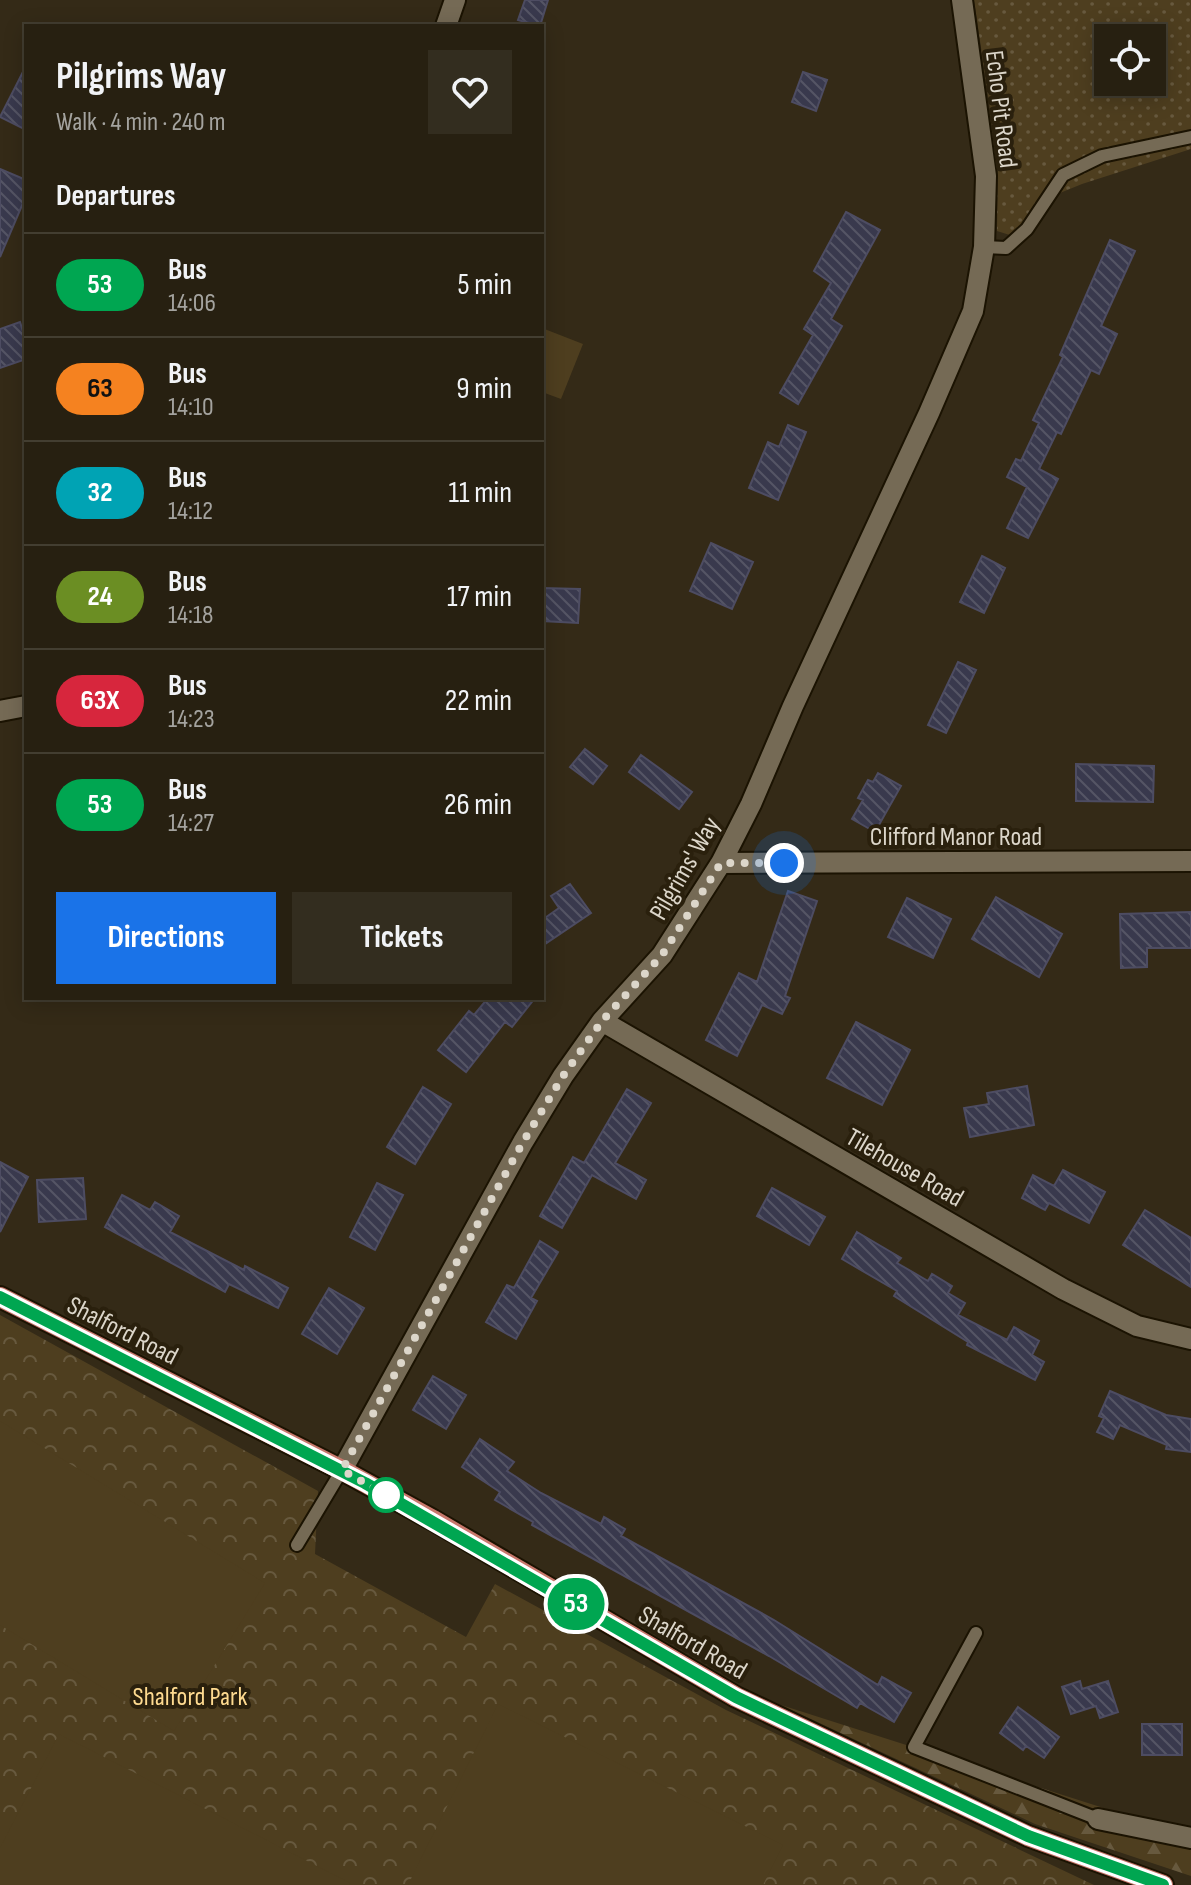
<!DOCTYPE html>
<html lang="en">
<head>
<meta charset="utf-8">
<style>
  body { margin:0; font-family:"Sofia Sans Condensed",sans-serif; background:#332d1f; color:#f1f3f6; height:100vh; display:flex; flex-direction:column; font-size:30px; white-space:nowrap }
  * { box-sizing:border-box; margin:0 }
  p { font-size:26px; color:#a4a39f }
  .icon { flex:none; width:44px; height:44px; fill:none; stroke:currentColor; stroke-width:2; stroke-linecap:round; stroke-linejoin:round }
  .map { position:relative; flex:1; overflow:hidden }
  .panel { position:absolute; left:24px; top:24px; width:520px; height:976px; display:flex; flex-direction:column; background:#272011; border-radius:0px; box-shadow:0 4px 20px #0003,0 0 0 2px #433e31 }
  .panel>* { flex:none }
  .badge { padding:0 16px; border-radius:26px; font-size:28px; line-height:52px }
  .controls { position:absolute; left:1094px; top:24px; display:grid; gap:16px }
  .controls a { display:grid; place-items:center; width:72px; height:72px; border-radius:0px; background:#272011; box-shadow:0 4px 20px #0003,0 0 0 2px #433e31; font-size:40px }
  .you { position:absolute; width:40px; height:40px; margin:-20px; border:6px solid #fff; border-radius:50%; background:#1a73e8; box-shadow:0 0 0 12px #1a73e833 }
  .map>.badge { position:absolute; translate:-50% -50%; box-shadow:0 0 0 4px #fff }
  h2 { padding:0 32px; font-size:30px; line-height:72px }
  .round { display:grid; place-items:center; flex:none; width:84px; height:84px; border-radius:0px; background:#332d1f }
  .headline { display:flex; align-items:center; justify-content:space-between; height:136px; padding:0 32px }
  h1 { font-size:38px; font-weight:700; line-height:60px }
  .primary-button { display:flex; gap:16px; margin-top:auto; padding:16px 32px }
  .primary-button a { flex:1; height:92px; border-radius:0px; background:#1a73e8; color:#fff; font-size:32px; font-weight:700; line-height:92px; text-align:center }
  .primary-button a+a { background:#332d1f; color:#f1f3f6 }
  ul { padding:0; list-style:none }
  li { display:flex; align-items:center; gap:24px; height:104px; padding:0 32px; border-top:2px solid #433e31 }
  li div { flex:1 }
  li b { display:block; font-size:30px }
  li em { font-style:normal }
  li .badge { min-width:88px; font-weight:700; text-align:center }
  .map>svg:first-child { display:block }
</style>
</head>
<body>
<div class="map">
<svg width="1191" height="1885" viewBox="0 0 1191 1885">
  <defs>
    <pattern id="grass-dots" width="8" height="8" patternUnits="userSpaceOnUse" patternTransform="scale(2)"><rect width="8" height="8" fill="#4e3e1f"/><path d="M2 2h.1M6 6h.1" fill="none" stroke="#67593e" stroke-width="1.8" stroke-linecap="round"/></pattern>
    <pattern id="forest-firs" width="22" height="20" patternUnits="userSpaceOnUse" patternTransform="scale(2)"><rect width="22" height="20" fill="#4e3e1f"/><path d="M5 1l3.5 6h-7zM16 11l3.5 6h-7z" fill="#67593e"/></pattern>
    <pattern id="park-crowns" width="20" height="18" patternUnits="userSpaceOnUse" patternTransform="scale(2)"><rect width="20" height="18" fill="#4e3e1f"/><path d="M2 6a3 3 0 1 1 6 0M12 15a3 3 0 1 1 6 0" fill="none" stroke="#67593e"/></pattern>
    <pattern id="building-back-hatch" width="6" height="6" patternUnits="userSpaceOnUse" patternTransform="scale(2)"><rect width="6" height="6" fill="#39394d"/><path d="M-1 5l2 2M0 0l6 6M5-1l2 2" fill="none" stroke="#555565"/></pattern>
  </defs>
  <rect width="100%" height="100%" fill="#342a17"/>
  <!-- grass -->
  <path fill="url(#grass-dots)" fill-rule="evenodd" d="M974 0H1191V149L1082 184 1055 195 1013 236 997 231 998 163ZM1108 38H1152V82H1108Z"/>
  <!-- forest -->
  <path fill="url(#forest-firs)" d="M781 1705 1191 1836V1876L1035 1824Z"/>
  <!-- park -->
  <path fill="url(#park-crowns)" d="M0 1315 318 1491 315 1554 466 1637 495 1584 726 1710 1094 1885H0Z"/>
  <!-- pitch -->
  <path fill="#4e3e1f" d="M542 328 583 344 561 399 542 392Z
    M0 1421 265 1583 174 1731 0 1625Z
    M498 1704 783 1845 763 1885H408Z
    M59 1734 350 1883 349 1885H0V1848Z"/>
  <!-- building -->
  <path fill="url(#building-back-hatch)" stroke="#4d4c62" stroke-width="2" d="M525 0H548L540 26 518 20Z
    M26 66V130L0 117Z
    M803 72 827 80 816 111 792 102Z
    M0 169 26 180V196L0 257Z
    M846 212 880 230 831 319 842 326 798 404 780 393 813 335 804 329 831 283 814 271Z
    M1110 240 1135 251 1101 326 1117 334 1099 374 1091 370 1061 434 1057 432 1039 469 1058 479 1028 538 1007 528 1027 487 1007 477 1016 459 1021 461 1039 423 1033 420 1063 357 1060 355Z
    M20 322 26 341V359L0 368V329Z
    M788 425 806 432 778 500 749 488 768 442 779 447Z
    M711 543 753 562 732 609 690 591Z
    M982 556 1005 568 984 613 960 602Z
    M542 588 580 589 578 623 542 621Z
    M958 662 976 670 946 733 928 725Z
    M585 749 607 766 593 784 570 767Z
    M641 755 692 792 679 809 629 772Z
    M1076 764 1154 766 1153 802 1076 801Z
    M878 773 901 786 875 832 852 819 863 800 858 798 868 780 873 782Z
    M570 884 591 913 542 946V920L559 908 551 896Z
    M788 891 817 901 785 996 790 998 782 1014 762 1005 737 1056 706 1040 739 973 757 982Z
    M996 897 1062 934 1039 977 972 939Z
    M907 898 951 919 933 958 888 937Z
    M1191 912V948H1147V967L1121 968 1120 914Z
    M488 998H535L512 1027 505 1022 466 1072 438 1050 469 1011 474 1015Z
    M856 1022 910 1050 882 1105 827 1078Z
    M1027 1086 1034 1125 970 1137 964 1108 989 1104 987 1093Z
    M423 1087 451 1104 415 1164 387 1147Z
    M627 1089 651 1103 615 1163 646 1180 636 1199 592 1175 562 1228 540 1216 573 1157 584 1163Z
    M0 1162 28 1177 0 1232Z
    M1063 1170 1105 1192 1089 1223 1049 1203 1045 1210 1022 1198 1033 1175 1054 1186Z
    M83 1178 86 1219 39 1222 37 1180Z
    M377 1183 403 1195 375 1250 350 1237Z
    M772 1188 825 1217 809 1245 757 1216Z
    M122 1195 150 1210 155 1202 179 1216 170 1232 244 1270 245 1266 288 1288 278 1308 229 1284 225 1292 105 1227Z
    M1145 1210 1191 1238V1287L1123 1245Z
    M857 1232 901 1258 897 1263 928 1281 932 1274 952 1286 948 1293 965 1303 958 1315 1007 1340 1014 1327 1039 1341 1032 1355 1044 1362 1035 1380 967 1345 968 1342 894 1296 897 1291 842 1259Z
    M540 1241 558 1252 531 1298 537 1301 516 1339 486 1322 507 1285 514 1288Z
    M329 1288 364 1308 337 1354 302 1334Z
    M433 1376 466 1395 446 1429 413 1410Z
    M1110 1391 1166 1415 1191 1419V1452L1166 1449 1167 1445 1120 1425 1113 1439 1097 1432 1104 1418 1099 1416Z
    M480 1439 514 1462 507 1471 541 1493 601 1524 604 1517 625 1529 621 1536 774 1620 878 1685 882 1677 911 1693 894 1722 860 1703 857 1708 769 1656 532 1525 533 1522 495 1500 500 1492 462 1467Z
    M1080 1681 1082 1689 1108 1681 1118 1712 1100 1718 1096 1706 1071 1714 1062 1687Z
    M1018 1707 1059 1737 1044 1758 1026 1746 1023 1750 1000 1733Z
    M1142 1724H1182V1755H1142Z"/>
  <g fill="none" stroke-linecap="round" stroke-linejoin="round">
    <defs>
      <path id="service" d="M984 247 1006 248 1027 229 1063 175 1102 156 1191 137
        M297 1545 342 1470
        M976 1633 914 1747 1098 1819"/>
      <path id="minor" d="M446 26 455 0
        M0 711 26 706
        M721 863 1191 861
        M602 1021 1063 1289 1137 1326 1191 1339
        M342 1470 523 1142 563 1076 602 1021 662 955 721 863 751 804 793 706 929 413 973 311 984 247 986 176 962 0
        M1098 1819 1191 1838"/>
      <path id="primary" d="M0 1297 342 1470 433 1520 736 1697 1028 1836 1163 1885"/>
    </defs>
    <!-- service casing -->
    <use href="#service" stroke="#1b1302" stroke-width="16"/>
    <!-- minor casing -->
    <use href="#minor" stroke="#1b1302" stroke-width="24"/>
    <!-- primary casing -->
    <use href="#primary" stroke="#1b1302" stroke-width="24"/>
    <!-- service -->
    <use href="#service" stroke="#756a55" stroke-width="12"/>
    <!-- minor -->
    <use href="#minor" stroke="#756a55" stroke-width="20"/>
    <!-- primary -->
    <use href="#primary" stroke="#c7776b" stroke-width="20"/>
  </g>
  <g fill="none" stroke-linecap="round" stroke-linejoin="round">
    <defs>
      <path id="line" d="M0 1297 365 1483 736 1697 1028 1836 1163 1885"/>
    </defs>
    <!-- line casing -->
    <use href="#line" stroke="#fff" stroke-width="18"/>
    <!-- line -->
    <use href="#line" stroke="#00a651" stroke-width="12"/>
    <!-- walk -->
    <path stroke="#dcd6ca" stroke-width="8" stroke-dasharray="0 14.4" d="M386 1495 342 1470 523 1142 563 1076 602 1021 662 955 721 863H784"/>
  </g>
  <!-- markers -->
  <circle fill="#fff" stroke="#00a651" stroke-width="4" cx="386" cy="1495" r="16"/>
  <g text-anchor="middle" stroke-width="8" stroke-linejoin="round" paint-order="stroke">
    <!-- street labels -->
    <g font-size="26" fill="#dcd6ca" stroke="#2a200d">
      <text transform="translate(1002 109) rotate(83)" y="9">Echo Pit Road</text>
      <text x="956" y="845">Clifford Manor Road</text>
      <text transform="translate(684 868) rotate(-60)" y="9">Pilgrims' Way</text>
      <text transform="translate(905 1167) rotate(30)" y="9">Tilehouse Road</text>
      <text transform="translate(123 1330) rotate(27)" y="9">Shalford Road</text>
      <text transform="translate(693 1642) rotate(30)" y="9">Shalford Road</text>
    </g>
    <!-- park labels -->
    <g font-size="26" fill="#feda90" stroke="#2a200d">
      <text x="190" y="1705">Shalford Park</text>
    </g>
  </g>
</svg>
<div class="controls">
<a><svg class="icon" aria-label="locate" viewBox="0 0 24 24"><circle cx="12" cy="12" r="6"/><path d="M12 2v4M12 18v4M2 12h4M18 12h4"/></svg></a>
</div>
<div class="you" style="left:784px;top:863px"></div>
<b class="badge" style="left:576px;top:1604px;background:#00a651;color:#fff">53</b>
<section class="panel">
<div class="headline"><div><h1>Pilgrims Way</h1><p>Walk · 4 min · 240 m</p></div><a class="round"><svg class="icon" aria-label="heart" viewBox="0 0 24 24"><path d="M12 20l-8-8c-3-5 5-10 8-4 3-6 11-1 8 4z"/></svg></a></div>
<h2>Departures</h2>
<ul>
<li><span class="badge" style="background:#00a651;color:#fff">53</span><div><b>Bus</b><p>14:06</p></div><em>5 min</em></li>
<li><span class="badge" style="background:#f58220;color:#111">63</span><div><b>Bus</b><p>14:10</p></div><em>9 min</em></li>
<li><span class="badge" style="background:#00a3b4;color:#fff">32</span><div><b>Bus</b><p>14:12</p></div><em>11 min</em></li>
<li><span class="badge" style="background:#6b8e23;color:#fff">24</span><div><b>Bus</b><p>14:18</p></div><em>17 min</em></li>
<li><span class="badge" style="background:#d7263d;color:#fff">63X</span><div><b>Bus</b><p>14:23</p></div><em>22 min</em></li>
<li><span class="badge" style="background:#00a651;color:#fff">53</span><div><b>Bus</b><p>14:27</p></div><em>26 min</em></li>
</ul>
<div class="primary-button"><a>Directions</a><a>Tickets</a></div>
</section>
</div>
</body>
</html>
